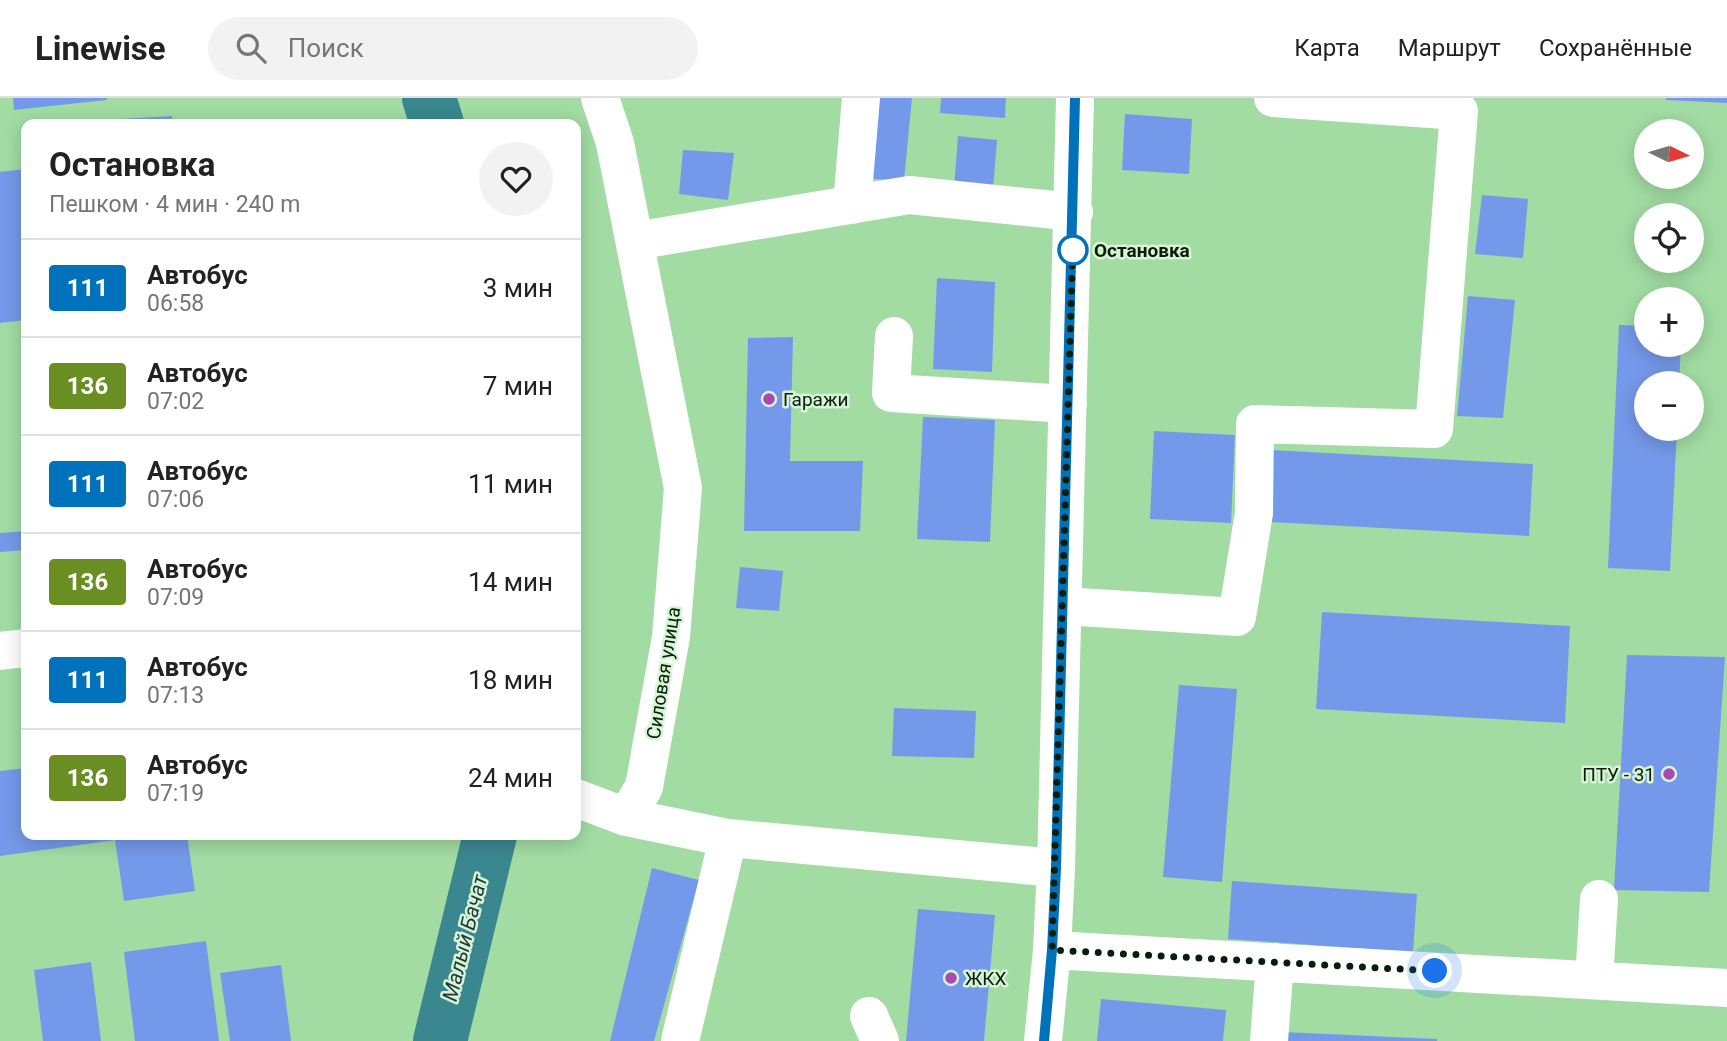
<!DOCTYPE html>
<html lang="ru">
<head>
<meta charset="utf-8">
<style>
  body { margin:0; font-family:Roboto,sans-serif; background:#f2f2f2; color:#222; height:100vh; display:flex; flex-direction:column; font-size:26px; white-space:nowrap }
  * { box-sizing:border-box; margin:0 }
  p { font-size:23px; color:#767676 }
  .icon { flex:none; width:38px; height:38px; fill:none; stroke:currentColor; stroke-width:2; stroke-linecap:round; stroke-linejoin:round }
  .map { position:relative; flex:1; overflow:hidden }
  .details { position:absolute; left:21px; top:21px; width:560px; height:721px; display:flex; flex-direction:column; background:#fff; border-radius:14px; box-shadow:0 4px 18px #0003 }
  .details>* { flex:none }
  .badge { padding:0 14px; border-radius:5px; font-size:24px; line-height:46px }
  .needle { width:46px; rotate:95deg }
  .fabs { position:absolute; left:1634px; top:21px; display:grid; gap:14px }
  .fabs a { display:grid; place-items:center; width:70px; height:70px; border-radius:50%; background:#fff; box-shadow:0 4px 18px #0003; font-size:35px }
  .you { position:absolute; width:35px; height:35px; margin:-18px; border:5px solid #fff; border-radius:50%; background:#1a73e8; box-shadow:0 0 0 10px #1a73e833 }
  .map>.badge { position:absolute; translate:-50% -50%; box-shadow:0 0 0 4px #fff }
  .round { display:grid; place-items:center; flex:none; width:74px; height:74px; border-radius:37px; background:#f2f2f2 }
  .head { display:flex; align-items:center; justify-content:space-between; height:119px; padding:0 28px }
  h1 { font-size:33px; font-weight:700; line-height:52px }
  ul { padding:0; list-style:none }
  li { display:flex; align-items:center; gap:21px; height:98px; padding:0 28px; border-top:2px solid #e0e0e0 }
  li div { flex:1 }
  li b { display:block; font-size:26px }
  li em { font-style:normal }
  li .badge { min-width:77px; font-weight:700; text-align:center }
  header { display:flex; align-items:center; gap:42px; box-sizing:border-box; height:98px; padding:0 35px; background:#fff; border-bottom:2px solid #e0e0e0 }
  header strong { font-size:33px }
  nav { display:flex; gap:38px; margin-inline-start:auto; font-size:24px }
  .search { width:490px; height:63px; background:#f2f2f2; display:flex; align-items:center; gap:18px; box-sizing:border-box; padding:0 24px; border-radius:38px; color:#767676; font-size:26px }
  .map>svg:first-child { display:block }
</style>
</head>
<body>
<header>
<strong>Linewise</strong>
<div class="search"><svg class="icon" aria-label="search" viewBox="0 0 24 24"><circle cx="10" cy="10" r="6"/><path d="M15 15l6 6"/></svg>Поиск</div>
<nav><a>Карта</a><a>Маршрут</a><a>Сохранённые</a></nav>
</header>
<div class="map">
<svg width="1727" height="943" viewBox="0 0 1727 943">
  <rect width="100%" height="100%" fill="#a2dca3"/>
  <g fill="none" stroke-linecap="round" stroke-linejoin="round">
    <!-- river -->
    <path stroke="#3a878f" stroke-width="54" d="M429 0 437 26
      M440 943 490 737"/>
  </g>
  <!-- building -->
  <path fill="#7599ea" d="M13 0H107V2L14 12Z
    M876 0H912L904 82 867 81Z
    M941 0H1006L1005 20 940 15Z
    M1666 0H1727V5L1666 2Z
    M1125 16 1192 21 1189 76 1122 72Z
    M172 18V26H121V21Z
    M958 38 997 42 993 92 954 89Z
    M683 52 734 55 728 102 679 96Z
    M26 71V222L0 225V74Z
    M1482 97 1528 101 1523 160 1475 156Z
    M937 180 995 184 992 274 933 271Z
    M1468 198 1515 202 1503 320 1457 318Z
    M1619 227 1647 228V247H1681L1679 285H1647V331H1677L1670 473 1608 470Z
    M793 239 790 363H863L860 433H744L748 240Z
    M923 319 995 322 990 444 917 441Z
    M1154 333 1235 337 1231 425 1150 421Z
    M1271 352 1533 366 1529 438 1268 424Z
    M26 433V452L0 454V435Z
    M740 469 783 473 779 513 736 510Z
    M1322 514 1570 528 1565 625 1316 611Z
    M1627 557 1725 559 1709 794 1614 792Z
    M1179 587 1237 591 1222 784 1163 779Z
    M894 610 976 613 974 660 892 658Z
    M26 670V737H187L195 793 124 803 115 742 0 758V673Z
    M652 770 699 782 654 943H610Z
    M1232 783 1417 796 1413 854 1228 841Z
    M918 811 995 817 984 943H906Z
    M206 843 219 943H135L124 854Z
    M91 864 101 943H43L34 872Z
    M281 867 291 943H230L220 875Z
    M1101 901 1226 912 1223 943H1097Z
    M1283 934 1437 941V943H1282Z"/>
  <g fill="none" stroke-linecap="round" stroke-linejoin="round">
    <!-- minor -->
    <path stroke="#fff" stroke-width="38" d="M600 0 615 45 683 390 671 539 644 689 626 719 728 740 1056 770
      M852 107 861 0
      M635 143 909 97 1074 114
      M894 238 891 295 1068 306
      M1063 508 1237 519 1254 415 1255 326 1434 331 1459 13 1273 0
      M0 553 26 550
      M576 700 626 719
      M1052 852 1727 890
      M1594 882 1599 801
      M869 918 880 943
      M680 943 728 740
      M1043 943 1052 852 1056 770 1075 0
      M1269 943 1275 864"/>
  </g>
  <g fill="none" stroke-linecap="round" stroke-linejoin="round">
    <defs>
      <path id="line" d="M1044 943 1052 852 1056 770 1075 0"/>
    </defs>
    <!-- line casing -->
    <use href="#line" stroke="#fff" stroke-width="16"/>
    <!-- line -->
    <use href="#line" stroke="#0072bc" stroke-width="10"/>
    <!-- walk -->
    <path stroke="#081e0a" stroke-width="7" stroke-dasharray="0 12.6" d="M1073 152V141L1052 852 1435 873"/>
  </g>
  <!-- markers -->
  <circle fill="#fff" stroke="#0072bc" stroke-width="3.5" cx="1073" cy="152" r="14"/>
  <g fill="#aa49b1" stroke="#d8f4d7" stroke-width="2.5">
    <circle cx="769" cy="301" r="7"/>
    <circle cx="1669" cy="676" r="7"/>
    <circle cx="951" cy="880" r="7"/>
  </g>
  <g text-anchor="middle" stroke-width="5" stroke-linejoin="round" paint-order="stroke">
    <!-- stop labels -->
    <g font-size="19" font-weight="bold" fill="#081e0a" stroke="#d8f4d7" text-anchor="start">
      <text x="1094" y="159">Остановка</text>
    </g>
    <!-- poi labels -->
    <g font-size="19" fill="#081e0a" stroke="#d8f4d7" text-anchor="start">
      <text x="783" y="308">Гаражи</text>
      <text x="1655" y="683" text-anchor="end">ПТУ - 31</text>
      <text x="965" y="887">ЖКХ</text>
    </g>
    <!-- street labels -->
    <g font-size="19" fill="#081e0a" stroke="#d8f4d7">
      <text transform="translate(663 575) rotate(-81)" y="7">Силовая улица</text>
    </g>
    <!-- water labels -->
    <g font-size="21" font-style="italic" fill="#1e3739" stroke="#d8f4d7">
      <text transform="translate(465 840) rotate(-76)" y="7">Малый Бачат</text>
    </g>
  </g>
</svg>
<div class="fabs">
<a><svg class="needle" viewBox="-14 -14 28 28"><path d="M0-13l5 13h-10z" fill="#e53935"/><path d="M0 13l5-13h-10z" fill="#767676"/></svg></a>
<a><svg class="icon" aria-label="locate" viewBox="0 0 24 24"><circle cx="12" cy="12" r="6"/><path d="M12 2v4M12 18v4M2 12h4M18 12h4"/></svg></a>
<a>+</a>
<a>−</a>
</div>
<div class="you" style="left:1435px;top:873px"></div>
<section class="details">
<div class="head"><div><h1>Остановка</h1><p>Пешком · 4 мин · 240 m</p></div><a class="round"><svg class="icon" aria-label="heart" viewBox="0 0 24 24"><path d="M12 20l-8-8c-3-5 5-10 8-4 3-6 11-1 8 4z"/></svg></a></div>
<ul>
<li><span class="badge" style="background:#0072bc;color:#fff">111</span><div><b>Автобус</b><p>06:58</p></div><em>3 мин</em></li>
<li><span class="badge" style="background:#6b8e23;color:#fff">136</span><div><b>Автобус</b><p>07:02</p></div><em>7 мин</em></li>
<li><span class="badge" style="background:#0072bc;color:#fff">111</span><div><b>Автобус</b><p>07:06</p></div><em>11 мин</em></li>
<li><span class="badge" style="background:#6b8e23;color:#fff">136</span><div><b>Автобус</b><p>07:09</p></div><em>14 мин</em></li>
<li><span class="badge" style="background:#0072bc;color:#fff">111</span><div><b>Автобус</b><p>07:13</p></div><em>18 мин</em></li>
<li><span class="badge" style="background:#6b8e23;color:#fff">136</span><div><b>Автобус</b><p>07:19</p></div><em>24 мин</em></li>
</ul>
</section>
</div>
</body>
</html>
